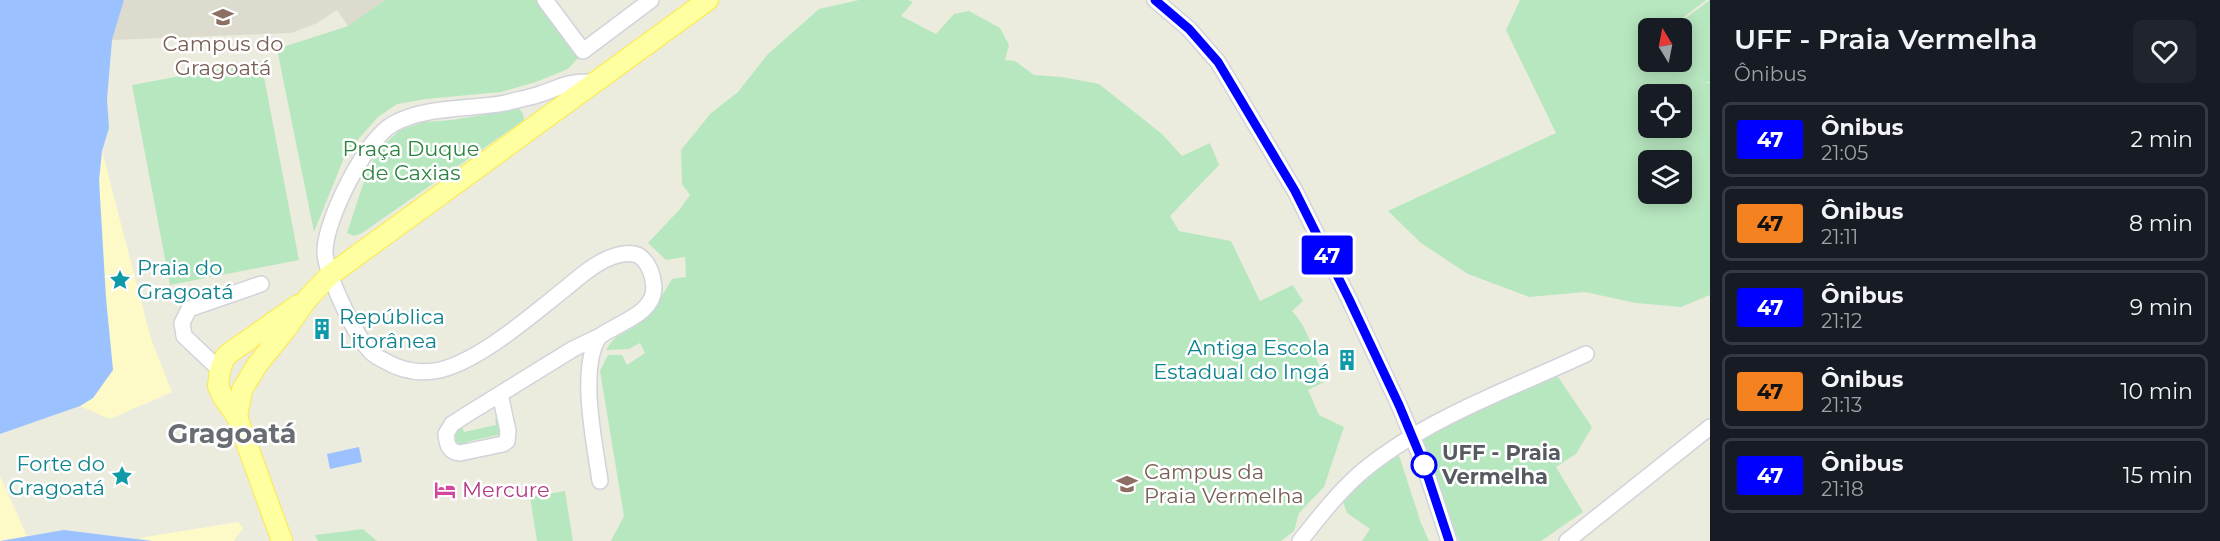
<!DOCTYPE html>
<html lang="pt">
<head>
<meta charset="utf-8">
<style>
  body { margin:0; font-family:Montserrat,sans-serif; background:#20242c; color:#f1f3f6; height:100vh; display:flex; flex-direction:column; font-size:22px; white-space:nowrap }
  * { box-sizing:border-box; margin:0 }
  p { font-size:20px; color:#9ea1a6 }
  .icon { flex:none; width:33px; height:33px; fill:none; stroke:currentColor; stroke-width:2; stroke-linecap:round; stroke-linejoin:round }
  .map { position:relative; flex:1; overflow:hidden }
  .details { display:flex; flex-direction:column; background:#171b24; width:510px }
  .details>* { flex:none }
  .badge { padding:0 12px; border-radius:4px; font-size:21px; line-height:39px }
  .needle { width:39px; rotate:350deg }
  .fabs { position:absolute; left:1638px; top:18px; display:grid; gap:12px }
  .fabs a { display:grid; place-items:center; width:54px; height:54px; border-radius:9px; background:#171b24; box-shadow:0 3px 15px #0003; font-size:30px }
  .map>.badge { position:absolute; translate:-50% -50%; box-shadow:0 0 0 3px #fff }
  .round { display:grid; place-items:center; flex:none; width:63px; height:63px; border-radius:9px; background:#20242c }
  .head { display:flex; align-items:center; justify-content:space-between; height:102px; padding:0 24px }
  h1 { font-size:28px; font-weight:600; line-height:45px }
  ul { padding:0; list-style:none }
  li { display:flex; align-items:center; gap:18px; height:75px; margin:0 12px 9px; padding:0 12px; border:3px solid #363941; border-radius:9px }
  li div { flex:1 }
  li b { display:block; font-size:22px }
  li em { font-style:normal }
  li .badge { min-width:66px; font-weight:700; text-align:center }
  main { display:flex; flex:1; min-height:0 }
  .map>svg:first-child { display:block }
</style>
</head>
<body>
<main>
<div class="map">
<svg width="1710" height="541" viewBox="0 0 1710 541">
  <rect width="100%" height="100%" fill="#ececde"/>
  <!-- education -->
  <path fill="#dcdbcd" d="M124 0H385L348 26 337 10 315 24 291 33 112 40Z"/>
  <!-- green -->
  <path fill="#b7e7bf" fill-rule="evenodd" d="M385 0H536L578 58 568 69 536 82 501 92 426 99 397 104 378 117 346 153 314 232 277 49 348 26Z
    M859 0H908L913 2 901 16 936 34 954 14 969 11 1000 28 1009 45 1005 60 1015 61 1034 75 1062 77 1099 84 1162 134 1182 156 1210 143 1219 165 1170 216 1179 231 1231 241 1260 301 1293 285 1303 301 1292 311C1311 331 1313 356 1326 381L1308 390 1319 415 1344 427 1324 487 1299 513 1294 531 1281 541H611L624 516 600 371 608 355H622L627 365 645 353 640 343 629 349 606 350C618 331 623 336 638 324 652 313 663 294 672 279L686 277 685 257 666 260 648 243 680 209 690 195 682 184 681 150 711 113 738 92 768 54 819 9Z
    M1520 0H1706L1670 28H1648V46L1644 49 1652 68 1650 62H1682V28H1672L1710 0V82H1700L1710 83V295L1681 307 1636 303 1585 292 1529 297 1468 274 1421 243 1388 211 1556 133 1506 30ZM1648 94H1682V128H1648ZM1648 160H1682V194H1648Z
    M261 61 299 260 170 285 132 85Z
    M519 109 523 113 524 120 362 233 354 236 347 233 368 169 380 148 400 130 424 122 452 120Z
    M1556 374 1592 427 1576 454 1556 467 1583 512 1541 541H1459L1428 463 1421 438Z
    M495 419 498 420 505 427 499 439 498 435 466 442V446H461L456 442 455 432 462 426 464 432 496 425Z
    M1395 443 1421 523 1429 541H1362L1370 529 1347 513 1341 496Z
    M565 491 573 541H537L530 497Z
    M363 529 377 541H318L315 535Z"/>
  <!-- sand -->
  <path fill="#fdfac8" d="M102 151 151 339 172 392 110 419 80 406 93 398 113 370C106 300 94 220 102 151Z
    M0 476 3 483 27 536 0 541Z
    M238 522 243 528 234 541H152L139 538Z"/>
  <!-- water -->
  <path fill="#9bc2ff" d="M0 0H124L112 40 107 99 109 128 102 151 99 180 106 298 113 370 93 398 80 406 0 434Z
    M359 447 362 462 330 469 327 454Z
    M64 530 152 541H0Z"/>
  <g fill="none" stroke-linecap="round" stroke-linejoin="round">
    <defs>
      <path id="minor" d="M545 0 583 51 651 0
        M1155 0 1189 29 1218 62 1295 191 1349 299 1399 405 1424 465 1449 541
        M595 82C588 82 581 82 574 83 563 84 551 91 540 94 529 98 516 100 505 103 468 110 425 106 393 124 365 140 326 219 325 250 324 271 356 338 372 353 375 356 381 359 385 361 402 371 421 374 440 370 481 360 533 314 566 288 579 277 593 265 609 258 619 254 635 250 643 259 650 266 653 277 654 287 654 310 629 319 612 329 608 331 602 334 599 337 578 368 595 445 600 481
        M220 370 184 336 182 323 189 309 261 284
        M500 394 508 431 507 441 503 444 460 453C449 452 447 445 446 434L452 424 466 415 573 349 600 336
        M1300 541C1320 516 1340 490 1364 470 1427 418 1513 388 1586 354
        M1567 541 1710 427"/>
      <path id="major" d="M237 417 242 390 257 365 286 329 308 298 330 275 708 0
        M282 541 237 417 223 397 218 386 220 370 225 357 231 352 298 305"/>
    </defs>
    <!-- minor casing -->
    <use href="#minor" stroke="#d1d3da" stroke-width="18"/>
    <!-- major casing -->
    <use href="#major" stroke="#fde946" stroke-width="22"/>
    <!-- minor -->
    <use href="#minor" stroke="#fff" stroke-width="15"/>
    <!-- major -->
    <use href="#major" stroke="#feffa0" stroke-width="20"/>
  </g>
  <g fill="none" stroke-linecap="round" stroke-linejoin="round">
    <defs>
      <path id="line" d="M1155 0 1189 29 1218 62 1295 191 1349 299 1399 405 1424 465 1449 541"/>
    </defs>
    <!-- line casing -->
    <use href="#line" stroke="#fff" stroke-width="14"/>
    <!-- line -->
    <use href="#line" stroke="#00f" stroke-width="9"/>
  </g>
  <!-- icons -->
  <defs>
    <symbol id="university-bare" viewBox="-9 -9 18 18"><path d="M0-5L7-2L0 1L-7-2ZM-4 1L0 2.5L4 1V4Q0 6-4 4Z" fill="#8d6e63" stroke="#fff" stroke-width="2.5" paint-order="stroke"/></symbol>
    <symbol id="sight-bare" viewBox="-9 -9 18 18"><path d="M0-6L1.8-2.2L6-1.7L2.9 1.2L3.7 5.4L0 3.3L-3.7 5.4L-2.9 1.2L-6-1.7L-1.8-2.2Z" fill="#0f9aa8" stroke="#fff" stroke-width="2.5" paint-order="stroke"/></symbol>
    <symbol id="building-bare" viewBox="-9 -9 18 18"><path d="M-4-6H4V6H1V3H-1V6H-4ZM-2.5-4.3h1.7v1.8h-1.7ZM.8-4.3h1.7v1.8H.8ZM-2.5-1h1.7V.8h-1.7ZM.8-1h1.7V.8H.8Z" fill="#0f9aa8" stroke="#fff" stroke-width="2.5" paint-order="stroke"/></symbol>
    <symbol id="hotel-bare" viewBox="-9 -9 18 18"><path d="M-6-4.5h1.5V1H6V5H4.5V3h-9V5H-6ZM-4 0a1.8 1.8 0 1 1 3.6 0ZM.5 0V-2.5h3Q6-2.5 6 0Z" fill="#d1479c" stroke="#fff" stroke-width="2.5" paint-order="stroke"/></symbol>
  </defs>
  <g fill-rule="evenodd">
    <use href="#university-bare" x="208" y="2" width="30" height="30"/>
    <use href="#sight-bare" x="105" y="265" width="30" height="30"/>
    <use href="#building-bare" x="307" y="314" width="30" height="30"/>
    <use href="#building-bare" x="1332" y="345" width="30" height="30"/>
    <use href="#sight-bare" x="107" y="461" width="30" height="30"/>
    <use href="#university-bare" x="1112" y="469" width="30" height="30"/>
    <use href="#hotel-bare" x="430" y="475" width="30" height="30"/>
  </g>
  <!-- markers -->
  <circle fill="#fff" stroke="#00f" stroke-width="3" cx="1424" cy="465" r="12"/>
  <g text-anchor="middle" stroke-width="5" stroke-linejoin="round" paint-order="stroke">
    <!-- education labels -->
    <g font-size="21" fill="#785e54" stroke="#fff">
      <text x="223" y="51">Campus do<tspan x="223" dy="24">Gragoatá</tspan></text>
      <text x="1144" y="479" text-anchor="start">Campus da<tspan x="1144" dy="24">Praia Vermelha</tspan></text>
    </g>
    <!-- park labels -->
    <g font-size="21" fill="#2d8340" stroke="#fff">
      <text x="411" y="156">Praça Duque<tspan x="411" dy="24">de Caxias</tspan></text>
    </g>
    <!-- culture labels -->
    <g font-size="21" fill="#0d838f" stroke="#fff" text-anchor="start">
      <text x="137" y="275">Praia do<tspan x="137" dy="24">Gragoatá</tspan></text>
      <text x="339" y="324">República<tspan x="339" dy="24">Litorânea</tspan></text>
      <text x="1330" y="355" text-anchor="end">Antiga Escola<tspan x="1330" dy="24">Estadual do Ingá</tspan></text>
      <text x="105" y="471" text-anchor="end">Forte do<tspan x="105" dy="24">Gragoatá</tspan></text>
    </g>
    <!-- stop labels -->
    <g font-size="21" font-weight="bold" fill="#575a61" stroke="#fff" text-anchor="start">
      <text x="1442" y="460">UFF - Praia<tspan x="1442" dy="24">Vermelha</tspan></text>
    </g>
    <!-- hotel labels -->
    <g font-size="21" fill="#b23c85" stroke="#fff" text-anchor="start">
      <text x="462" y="497">Mercure</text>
    </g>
    <!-- district labels -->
    <g font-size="27" font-weight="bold" fill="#686c73" stroke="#fff">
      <text x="232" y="443">Gragoatá</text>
    </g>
  </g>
</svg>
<div class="fabs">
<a><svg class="needle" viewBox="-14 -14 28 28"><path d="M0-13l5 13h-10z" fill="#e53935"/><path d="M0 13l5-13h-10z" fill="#9ea1a6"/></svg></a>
<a><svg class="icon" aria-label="locate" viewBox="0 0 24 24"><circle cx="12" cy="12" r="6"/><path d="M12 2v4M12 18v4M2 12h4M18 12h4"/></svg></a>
<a><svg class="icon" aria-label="layers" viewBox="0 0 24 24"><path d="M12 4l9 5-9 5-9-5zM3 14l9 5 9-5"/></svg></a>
</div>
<b class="badge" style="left:1327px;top:255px;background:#00f;color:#fff">47</b>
</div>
<section class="details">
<div class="head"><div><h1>UFF - Praia Vermelha</h1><p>Ônibus</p></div><a class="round"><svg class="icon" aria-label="heart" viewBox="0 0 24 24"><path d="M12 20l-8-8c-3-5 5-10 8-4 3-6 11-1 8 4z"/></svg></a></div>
<ul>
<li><span class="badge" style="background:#00f;color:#fff">47</span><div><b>Ônibus</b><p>21:05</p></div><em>2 min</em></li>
<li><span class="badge" style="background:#f58220;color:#111">47</span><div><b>Ônibus</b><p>21:11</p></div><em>8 min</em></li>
<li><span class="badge" style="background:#00f;color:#fff">47</span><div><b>Ônibus</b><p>21:12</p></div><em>9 min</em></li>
<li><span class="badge" style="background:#f58220;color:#111">47</span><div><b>Ônibus</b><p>21:13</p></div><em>10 min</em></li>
<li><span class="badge" style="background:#00f;color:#fff">47</span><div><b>Ônibus</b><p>21:18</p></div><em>15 min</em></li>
</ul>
</section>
</main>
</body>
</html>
